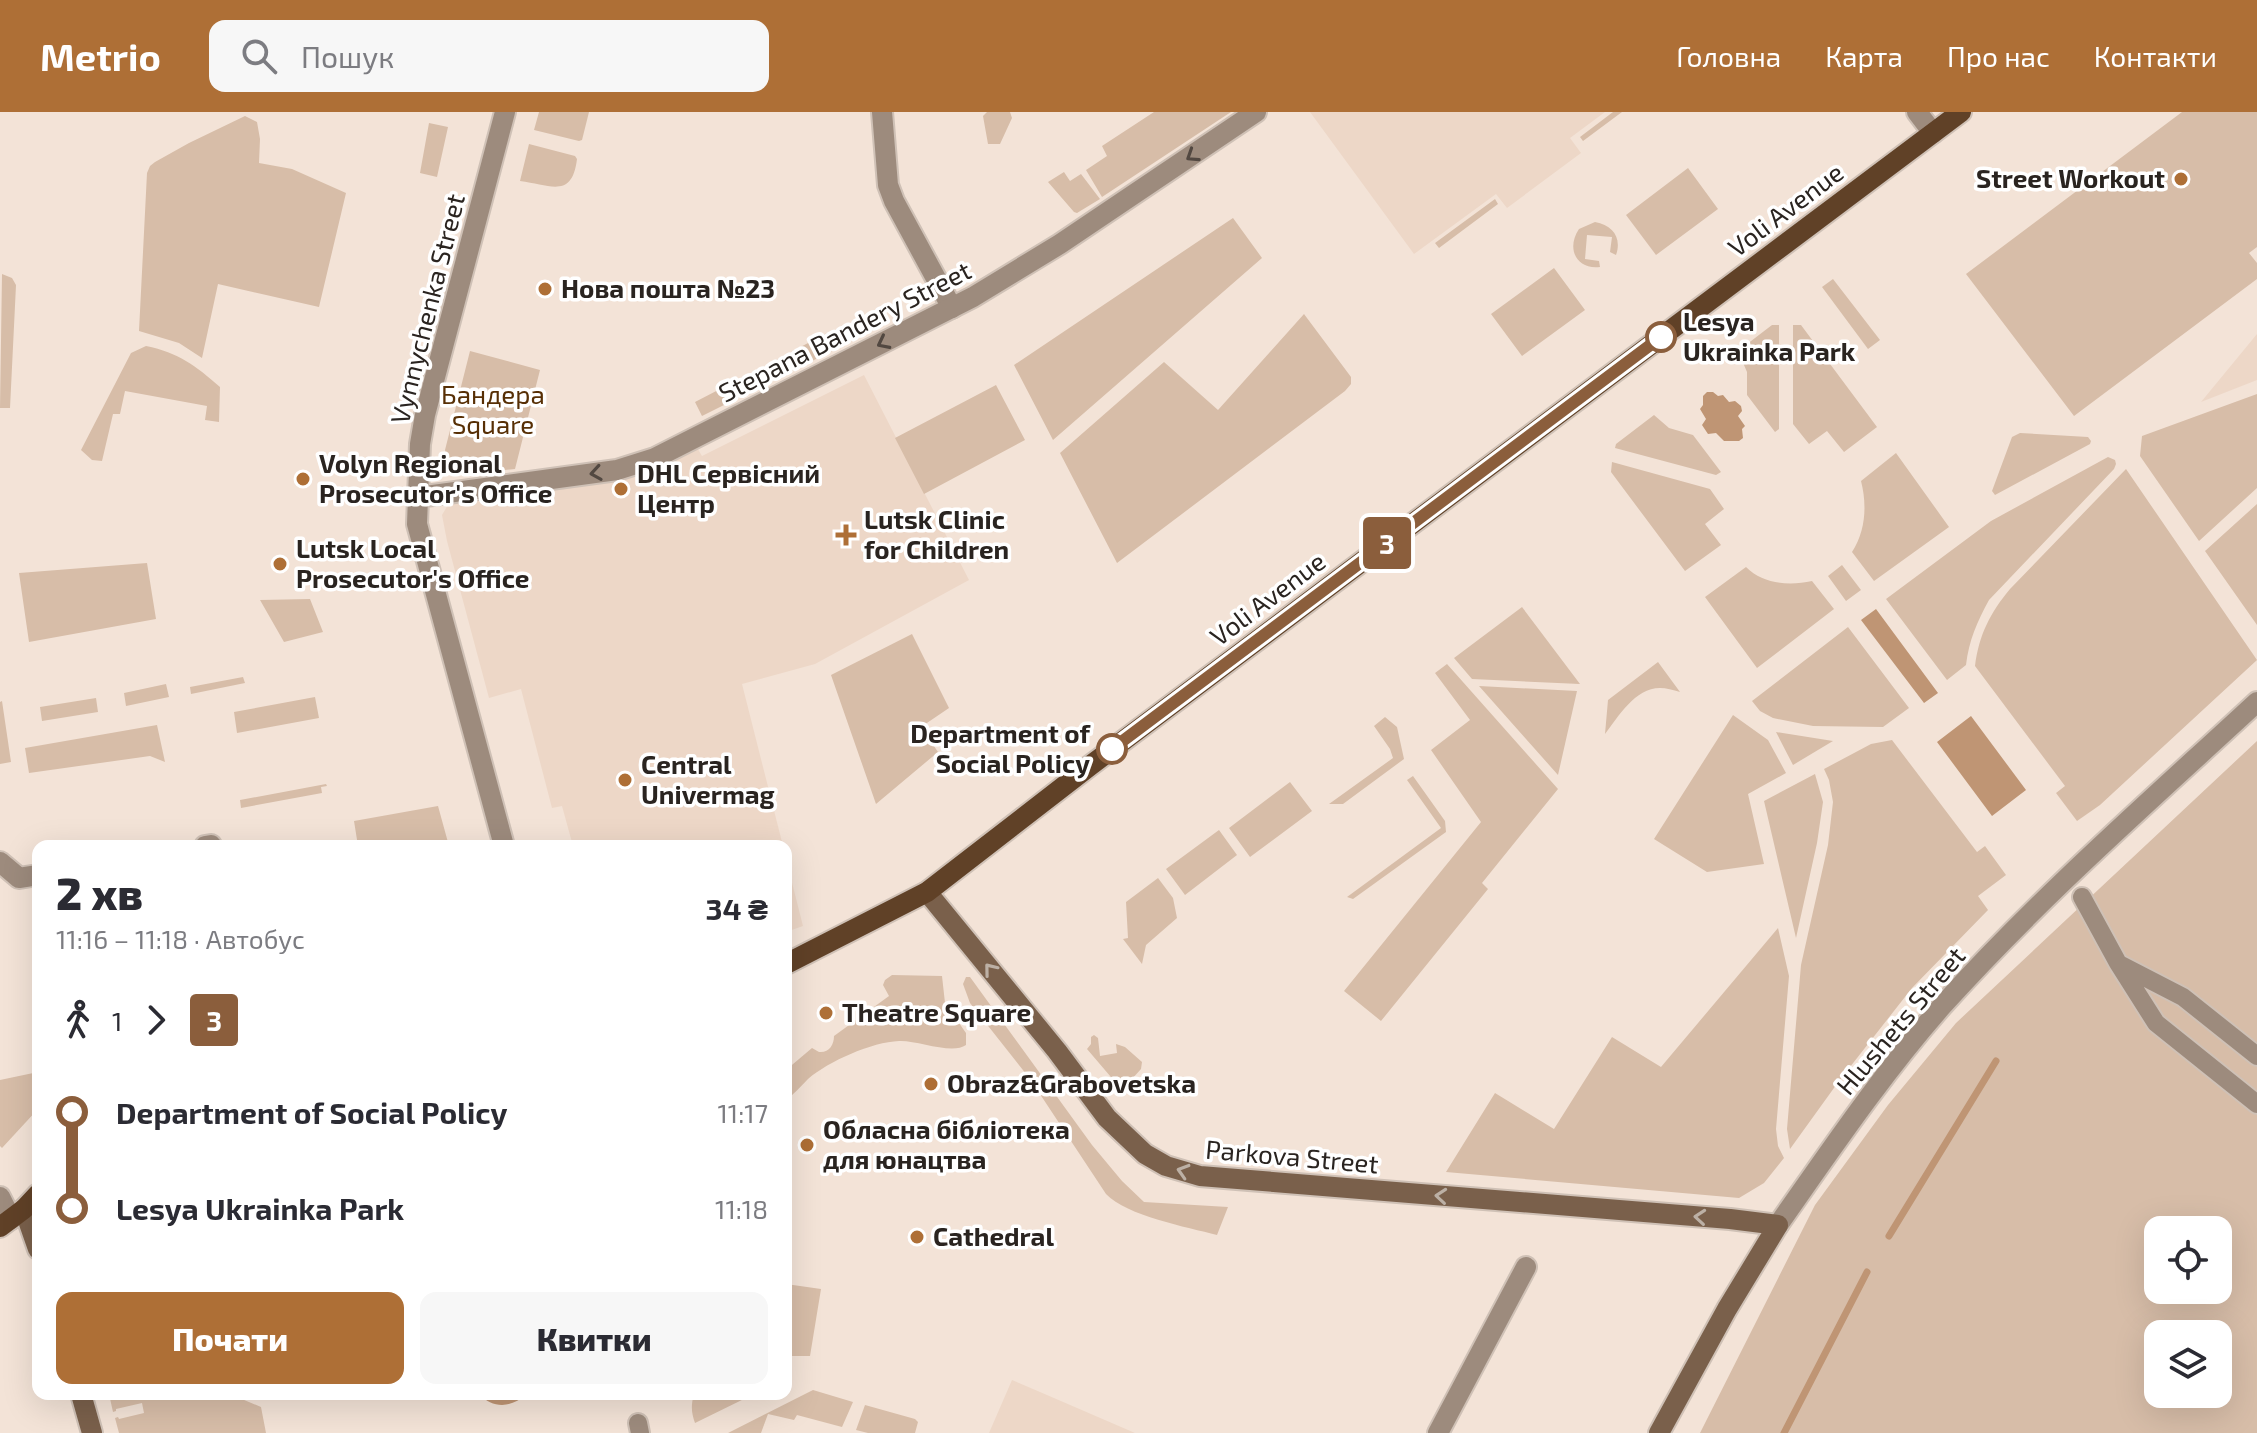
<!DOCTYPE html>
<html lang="uk">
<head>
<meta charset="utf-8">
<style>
  body { margin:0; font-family:"Exo 2",sans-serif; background:#f7f7f7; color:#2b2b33; height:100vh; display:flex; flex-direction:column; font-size:30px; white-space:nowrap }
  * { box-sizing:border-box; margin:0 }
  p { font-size:26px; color:#7c7c81 }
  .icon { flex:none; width:44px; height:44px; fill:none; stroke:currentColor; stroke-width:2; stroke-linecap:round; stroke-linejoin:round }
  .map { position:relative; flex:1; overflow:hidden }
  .sheet { position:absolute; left:32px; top:728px; width:760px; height:560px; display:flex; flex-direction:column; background:#fff; border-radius:16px; box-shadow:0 8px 32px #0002 }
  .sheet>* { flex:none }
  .badge { padding:0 16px; border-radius:6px; font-size:28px; line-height:52px }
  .tools { position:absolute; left:2144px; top:1104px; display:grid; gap:16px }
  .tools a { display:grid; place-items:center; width:88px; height:88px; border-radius:16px; background:#fff; box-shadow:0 8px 32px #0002; font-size:40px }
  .map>.badge { position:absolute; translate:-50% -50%; box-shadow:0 0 0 4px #fff }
  .legs { display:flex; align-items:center; gap:12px; height:88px; padding:0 24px; font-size:26px }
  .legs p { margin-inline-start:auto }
  .head { display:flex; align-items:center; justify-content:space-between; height:136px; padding:0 24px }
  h1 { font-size:44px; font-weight:800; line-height:60px }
  .primary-button { display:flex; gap:16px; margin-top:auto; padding:16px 24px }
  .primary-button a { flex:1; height:92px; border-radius:16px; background:#ae6f36; color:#fff; font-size:32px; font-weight:800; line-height:92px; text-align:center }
  .primary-button a+a { background:#f7f7f7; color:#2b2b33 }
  ul { padding:0 24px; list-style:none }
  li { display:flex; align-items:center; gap:28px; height:96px; font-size:30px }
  li i { display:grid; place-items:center; width:12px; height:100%; margin:0 10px; background:currentColor }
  li i::after { content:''; width:20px; height:20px; margin:-10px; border:6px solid; border-radius:50%; background:#fff }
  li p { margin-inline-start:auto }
  li:first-child i { background:linear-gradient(#0000 50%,currentColor 0) }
  li:last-child i { background:linear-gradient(currentColor 50%,#0000 0) }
  header { display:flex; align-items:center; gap:48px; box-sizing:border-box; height:112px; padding:0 40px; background:#ae6f36; color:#fff }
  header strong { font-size:38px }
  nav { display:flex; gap:44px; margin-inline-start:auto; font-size:28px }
  .search { width:560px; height:72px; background:#f7f7f7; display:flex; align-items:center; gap:20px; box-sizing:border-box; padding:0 28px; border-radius:16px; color:#7c7c81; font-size:30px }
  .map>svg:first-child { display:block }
</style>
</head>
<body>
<header>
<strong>Metrio</strong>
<div class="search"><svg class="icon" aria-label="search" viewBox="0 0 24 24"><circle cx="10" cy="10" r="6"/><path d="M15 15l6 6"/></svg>Пошук</div>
<nav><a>Головна</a><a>Карта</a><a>Про нас</a><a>Контакти</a></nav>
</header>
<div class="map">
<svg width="2257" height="1321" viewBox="0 0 2257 1321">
  <rect width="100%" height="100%" fill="#f3e3d7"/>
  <!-- built -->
  <path fill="#edd7c7" d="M1310 0H1605L1570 26 1581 41 1507 96 1496 82 1414 142Z
    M2257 222V268L2201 290Z
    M864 263 969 468 815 552 742 572 783 734H573L562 694 552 696 521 577 489 586 447 429 442 403 452 386 696 334 702 344Z
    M786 747 803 814 786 820Z
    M1012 1268 1047 1283 1135 1321H989Z"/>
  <!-- green -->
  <path fill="#d7bda8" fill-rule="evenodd" d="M539 0H589L582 28 579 29 534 18Z
    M987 0H1010L1012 6 1000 32H988L983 4Z
    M1154 0H1231L1102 85 1086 58 1107 44 1102 34Z
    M1613 0H1622L1583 29 1580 25Z
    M2182 0H2257V135L2249 141 2257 151V167L2074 304 1966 162Z
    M245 4 257 10 260 27 259 51 292 57 346 81 319 195 218 172 202 246 179 231 139 219 147 61 150 54 155 50 189 31Z
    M429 11 448 15 437 65 420 61Z
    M529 32 575 44 577 47C572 87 551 73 520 69Z
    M1688 56 1718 97 1656 143 1626 103Z
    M1064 60 1070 69 1081 62 1100 87 1077 101 1074 100 1048 70Z
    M1495 87 1498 92 1439 136 1435 131Z
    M1233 106 1262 146 1053 328 1014 253Z
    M1595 110C1613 113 1622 126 1616 143L1610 140 1612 125 1587 123 1585 147 1599 149 1600 155C1576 158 1566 136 1579 117Z
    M1554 156 1585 198 1522 244 1491 202Z
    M2 162 12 166 16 173 10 296H0Z
    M1833 167 1880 228 1868 237 1822 175Z
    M1304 202 1351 265V272L1345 279 1117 451 1060 341 1164 250 1218 298Z
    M1772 213H1779V317L1775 320 1747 283V260L1738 239Z
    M1793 213H1801L1877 315 1844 340 1827 319 1809 332 1793 312Z
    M827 221 836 237 782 264 774 249Z
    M146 234C179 241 195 253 220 275L219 310 205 308 207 294 125 279 120 302H113L102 349 92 348 81 338 131 241Z
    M470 239 540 258 515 357 451 363 445 338Z
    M751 261 758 276 702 304 695 290Z
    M996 273 1025 328 924 382 895 326Z
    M2257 282V376L2199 429 2140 344 2142 324Z
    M1654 303 1669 316 1693 323 1721 360 1716 363 1615 336 1616 332Z
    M2020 321 2088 325 2091 329 2090 332 1995 383 1992 379 2012 325Z
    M1896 341 1949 415 1874 469 1852 440C1866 419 1867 392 1861 369Z
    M2108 345 2115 348 2116 352 2114 357 1989 488C1977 510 1969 528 1966 553L1947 568 1886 487 1991 409Z
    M1612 350 1710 377 1724 397 1705 412 1721 433 1685 459 1611 360Z
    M2126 357 2257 548 2100 693 2077 709 2056 681 2065 674 1975 554C1979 523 1990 501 2010 477Z
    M2257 392V513L2205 439Z
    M147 451 156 507 29 530 19 461Z
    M1842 453 1861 478 1846 489 1828 464Z
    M1746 455C1763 472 1789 474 1812 469L1834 497 1757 556 1705 485Z
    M310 487 323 520 284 530 260 488Z
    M1522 495 1580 572 1472 567 1454 546Z
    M1848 515 1909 596 1883 615 1813 614 1773 606 1760 599 1752 589Z
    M912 522 949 596 921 615 938 640 876 692 831 563Z
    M1658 550 1680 580C1673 578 1666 576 1660 576 1635 576 1618 605 1605 622L1608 588Z
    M1447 552 1558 677 1482 771 1488 777 1381 909 1344 879 1481 710 1431 638 1470 608 1435 561Z
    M243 565 245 571 191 582 190 575Z
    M166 572 169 585 126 594 124 581Z
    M1479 574 1577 579 1558 663Z
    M315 585 319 606 237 621 234 600Z
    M96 586 98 600 42 609 40 595Z
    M2 589 11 650 0 652V590Z
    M1733 603 1768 628 1786 661 1748 682 1764 752 1707 760 1654 727Z
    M1385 605 1397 615 1404 647 1343 692H1329L1393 646 1390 637 1374 614Z
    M157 613 165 650 150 644 29 661 25 636Z
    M1776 620 1833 629 1793 653Z
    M1892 628 1977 740 1985 734 2006 763 1978 784 1988 798 1912 876 1839 969 1790 1037 1787 1017 1801 853 1828 733 1833 690 1829 668 1824 657 1871 632Z
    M2257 629V1321H1700L1815 1093 1888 993 1956 911ZM2158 1118H2218V1178H2158ZM2158 1222H2218V1282H2158Z
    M1815 662 1823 690 1817 731 1796 826 1764 689Z
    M1413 664 1445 709 1446 720 1353 787 1347 785 1441 716 1407 668Z
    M1290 670 1312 699 1250 745 1229 716Z
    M326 672 327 674 321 675 322 681 241 696 240 688Z
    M438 694 449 734H358L354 709Z
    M1219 718 1237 743 1185 783 1166 757Z
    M1158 766 1173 786 1177 806 1146 833 1142 852 1123 827 1128 826 1126 790Z
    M1778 816 1789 864 1776 1017 1778 1034 1784 1046 1764 1071 1739 1086 1446 1060 1495 981 1554 1017 1612 925 1661 955Z
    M892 863 942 864 945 891 966 921V933C952 943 917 928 899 929 872 930 829 949 808 967 801 974 794 982 786 988V958L812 936 819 940C829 941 834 933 834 924L889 884 883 873 885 868Z
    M966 865H970L1092 1033 1122 1069 1144 1090 1228 1095 1217 1123C1187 1115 1127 1104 1106 1082L1030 967 970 891 963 872Z
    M1094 923 1098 926 1100 944 1117 941 1116 932 1125 935 1142 950 1141 957 1122 978 1087 937 1091 932V925Z
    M38 960V997L2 1036 0 1034V968Z
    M786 1172 821 1177 810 1244H786Z
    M813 1278 853 1290 842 1315 797 1303 794 1308 768 1302 761 1321H728Z
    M109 1282H230L261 1295 266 1321H119L115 1306 118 1305 119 1307 144 1301 142 1291 116 1297V1299L113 1300Z
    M694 1282H748V1285L695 1311C691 1300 691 1293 694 1282Z
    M865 1293 915 1307 918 1310 915 1321H868L856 1318Z"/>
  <!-- water -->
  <path fill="#bf9574" d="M1707 280H1713L1718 284 1723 283 1729 290 1735 289 1741 294 1742 299 1738 304 1745 314 1742 317 1743 326 1739 329H1724L1716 321 1708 322 1702 313 1706 307 1700 297 1703 293V284Z
    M1876 497 1938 581 1924 591 1861 508Z
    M1971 604 2026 678 1992 704 1937 630Z
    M479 1282H526C512 1296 493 1297 479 1282Z"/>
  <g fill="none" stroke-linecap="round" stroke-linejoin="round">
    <!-- stream -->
    <path stroke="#bf9574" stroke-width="7" d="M1889 1124 1996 949
      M1784 1321 1867 1160"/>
    <defs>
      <path id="pedestrian" d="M2082 785 2118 851 2156 911 2257 992
        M2121 853 2183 885 2257 944
        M638 1311 640 1321"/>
      <path id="minor" d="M882 0 888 73 894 89 952 196
        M1917 0 1933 21
        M205 734 211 733
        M0 750 19 766 38 763
        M0 1085 11 1107
        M1438 1321 1526 1155"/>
      <path id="tertiary" d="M418 385 617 358 655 346 973 185 1060 132 1256 0
        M504 734 417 412 420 332 425 303 505 0
        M1778 1113C1830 1039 1882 962 1942 894 2040 785 2150 689 2257 590"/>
      <path id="secondary" d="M927 780 1057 939 1107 1006 1145 1042 1166 1054 1200 1064 1730 1107 1778 1113 1727 1197 1659 1321
        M24 1097 38 1137
        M81 1282 92 1321"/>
      <path id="primary" d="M786 852 927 780 1091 653 1961 0
        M0 1115 24 1097 38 1082"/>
    </defs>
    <!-- pedestrian casing -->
    <use href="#pedestrian" stroke="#cfc1b6" stroke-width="22"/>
    <!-- minor casing -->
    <use href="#minor" stroke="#cfc1b6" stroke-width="24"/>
    <!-- tertiary casing -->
    <use href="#tertiary" stroke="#cfc1b6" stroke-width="24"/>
    <!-- secondary casing -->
    <use href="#secondary" stroke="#cfc1b6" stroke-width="24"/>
    <!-- primary casing -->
    <use href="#primary" stroke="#cfc1b6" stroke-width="24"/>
    <!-- pedestrian -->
    <use href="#pedestrian" stroke="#9d8b7d" stroke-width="18"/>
    <!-- minor -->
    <use href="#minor" stroke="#9d8b7d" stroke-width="20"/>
    <!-- tertiary -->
    <use href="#tertiary" stroke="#9d8b7d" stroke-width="20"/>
    <!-- secondary -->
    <use href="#secondary" stroke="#7a604b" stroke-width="20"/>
    <!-- primary -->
    <use href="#primary" stroke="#604127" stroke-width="20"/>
  </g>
  <!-- one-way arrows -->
  <defs><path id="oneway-chevron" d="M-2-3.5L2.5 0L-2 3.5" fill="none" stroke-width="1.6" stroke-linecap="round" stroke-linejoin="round" transform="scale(2)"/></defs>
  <g stroke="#524841">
    <use href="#oneway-chevron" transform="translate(1192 44) rotate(147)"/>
    <use href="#oneway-chevron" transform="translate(883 231) rotate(153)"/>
    <use href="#oneway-chevron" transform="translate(596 361) rotate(171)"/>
  </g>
  <g stroke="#bcb0a5">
    <use href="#oneway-chevron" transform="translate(990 857) rotate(-129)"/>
    <use href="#oneway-chevron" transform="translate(1183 1059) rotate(-163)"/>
    <use href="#oneway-chevron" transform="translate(1441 1084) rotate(-175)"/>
    <use href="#oneway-chevron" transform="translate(1700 1105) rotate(-175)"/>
  </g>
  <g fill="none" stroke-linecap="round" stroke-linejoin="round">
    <defs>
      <path id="line-1" d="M1112 637 1661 225"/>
    </defs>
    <!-- line-1 casing -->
    <use href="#line-1" stroke="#fff" stroke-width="18"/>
    <!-- line-1 -->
    <use href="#line-1" stroke="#8b5e3c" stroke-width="12"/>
  </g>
  <!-- markers -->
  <g fill="#ae6f36" stroke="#fff" stroke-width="3">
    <circle cx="2181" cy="67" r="8"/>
    <circle cx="545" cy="177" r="8"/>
    <circle cx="303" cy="367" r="8"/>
    <circle cx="621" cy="377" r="8"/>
    <path d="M842 411h8v8h8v8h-8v8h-8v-8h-8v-8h8z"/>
    <circle cx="280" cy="452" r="8"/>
    <circle cx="625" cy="668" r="8"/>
    <circle cx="826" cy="901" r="8"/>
    <circle cx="931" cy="972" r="8"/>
    <circle cx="807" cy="1033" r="8"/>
    <circle cx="917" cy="1125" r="8"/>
  </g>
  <g fill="#fff" stroke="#8b5e3c" stroke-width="4">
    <circle cx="1661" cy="225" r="14"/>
    <circle cx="1112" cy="637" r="14"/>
  </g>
  <g text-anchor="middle" stroke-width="7" stroke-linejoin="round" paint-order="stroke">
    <!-- poi labels -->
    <g font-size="26" font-weight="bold" fill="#2a2420" stroke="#fff" text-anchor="start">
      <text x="2165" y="76" text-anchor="end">Street Workout</text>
      <text x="561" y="186">Нова пошта №23</text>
      <text x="319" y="361">Volyn Regional<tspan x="319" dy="30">Prosecutor's Office</tspan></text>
      <text x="637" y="371">DHL Сервісний<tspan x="637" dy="30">Центр</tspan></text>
      <text x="864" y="417">Lutsk Clinic<tspan x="864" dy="30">for Children</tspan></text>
      <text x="296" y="446">Lutsk Local<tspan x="296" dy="30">Prosecutor's Office</tspan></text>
      <text x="641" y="662">Central<tspan x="641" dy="30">Univermag</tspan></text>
      <text x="842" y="910">Theatre Square</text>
      <text x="947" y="981">Obraz&amp;Grabovetska</text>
      <text x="823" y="1027">Обласна бібліотека<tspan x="823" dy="30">для юнацтва</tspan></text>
      <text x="933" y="1134">Cathedral</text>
    </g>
    <!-- street labels -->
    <g font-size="26" fill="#2a2420" stroke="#fff">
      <text transform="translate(1786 98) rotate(-37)" y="9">Voli Avenue</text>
      <text transform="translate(428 197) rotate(-76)" y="9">Vynnychenka Street</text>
      <text transform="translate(845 220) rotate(-27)" y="9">Stepana Bandery Street</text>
      <text transform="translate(1268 487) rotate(-37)" y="9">Voli Avenue</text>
      <text transform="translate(1901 909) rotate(-50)" y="9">Hlushets Street</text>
      <text transform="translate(1292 1045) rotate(5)" y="9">Parkova Street</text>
    </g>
    <!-- stop labels -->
    <g font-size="26" font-weight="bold" fill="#2a2420" stroke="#fff" text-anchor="start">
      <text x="1683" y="219">Lesya<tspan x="1683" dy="30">Ukrainka Park</tspan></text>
      <text x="1090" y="631" text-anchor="end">Department of<tspan x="1090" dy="30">Social Policy</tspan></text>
    </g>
    <!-- park labels -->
    <g font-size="26" fill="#572f05" stroke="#fff">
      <text x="493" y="292">Бандера<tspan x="493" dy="30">Square</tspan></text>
    </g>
  </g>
</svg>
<div class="tools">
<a><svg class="icon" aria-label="locate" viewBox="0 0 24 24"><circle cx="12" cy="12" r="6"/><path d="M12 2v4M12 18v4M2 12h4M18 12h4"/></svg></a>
<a><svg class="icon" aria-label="layers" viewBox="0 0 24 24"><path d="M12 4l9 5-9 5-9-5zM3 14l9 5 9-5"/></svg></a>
</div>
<b class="badge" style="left:1387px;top:431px;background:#8b5e3c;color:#fff">3</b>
<section class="sheet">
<div class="head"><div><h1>2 хв</h1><p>11:16 – 11:18 · Автобус</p></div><b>34 ₴</b></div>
<div class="legs"><svg class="icon" aria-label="walk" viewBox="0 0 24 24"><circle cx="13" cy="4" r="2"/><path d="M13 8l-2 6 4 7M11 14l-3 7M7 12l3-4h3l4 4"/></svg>1<svg class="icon" aria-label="forward" viewBox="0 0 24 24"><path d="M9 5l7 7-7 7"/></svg><b class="badge" style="background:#8b5e3c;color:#fff">3</b></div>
<ul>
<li><i style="color:#8b5e3c"></i><b>Department of Social Policy</b><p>11:17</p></li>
<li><i style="color:#8b5e3c"></i><b>Lesya Ukrainka Park</b><p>11:18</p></li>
</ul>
<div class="primary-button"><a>Почати</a><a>Квитки</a></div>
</section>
</div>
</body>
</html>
